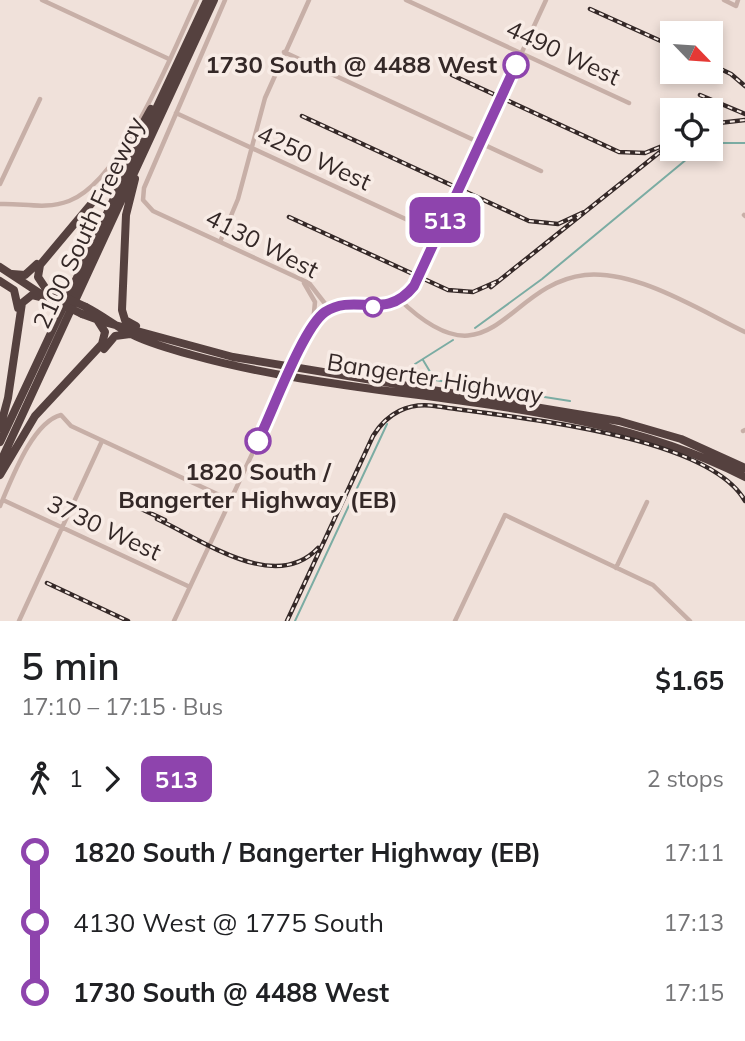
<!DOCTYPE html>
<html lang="en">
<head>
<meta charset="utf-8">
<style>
  body { margin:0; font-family:Mulish,sans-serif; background:#f6f6f6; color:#202124; height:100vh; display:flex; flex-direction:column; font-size:26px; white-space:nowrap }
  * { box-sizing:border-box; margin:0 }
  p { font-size:23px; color:#757577 }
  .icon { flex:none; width:38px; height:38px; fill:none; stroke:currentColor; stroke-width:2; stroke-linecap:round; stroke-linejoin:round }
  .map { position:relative; height:621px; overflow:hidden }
  .panel { display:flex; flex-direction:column; background:#fff; flex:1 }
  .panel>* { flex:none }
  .badge { padding:0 14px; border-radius:10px; font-size:24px; line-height:46px }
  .needle { width:46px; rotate:115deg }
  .fabs { position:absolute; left:660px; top:21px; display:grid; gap:14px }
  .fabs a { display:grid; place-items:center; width:63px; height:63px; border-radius:0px; background:#fff; box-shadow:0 4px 10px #0003; font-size:35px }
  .map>.badge { position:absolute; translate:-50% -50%; box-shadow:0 0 0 4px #fff }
  .legs { display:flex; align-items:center; gap:10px; height:77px; padding:0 21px; font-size:23px }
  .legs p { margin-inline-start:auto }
  .headline { display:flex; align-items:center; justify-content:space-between; height:119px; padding:0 21px }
  h1 { font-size:38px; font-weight:600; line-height:52px }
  ul { padding:0 21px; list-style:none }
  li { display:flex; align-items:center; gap:24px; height:70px; font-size:26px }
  li i { display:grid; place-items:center; width:10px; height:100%; margin:0 9px; background:currentColor }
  li i::after { content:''; width:18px; height:18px; margin:-9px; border:5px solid; border-radius:50%; background:#fff }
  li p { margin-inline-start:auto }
  li:first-child i { background:linear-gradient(#0000 50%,currentColor 0) }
  li:last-child i { background:linear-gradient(currentColor 50%,#0000 0) }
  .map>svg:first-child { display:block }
</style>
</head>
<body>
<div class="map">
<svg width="745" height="621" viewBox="0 0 745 621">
  <rect width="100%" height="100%" fill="#f0e1da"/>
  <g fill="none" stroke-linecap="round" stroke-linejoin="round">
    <!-- stream -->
    <path stroke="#7baca3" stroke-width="2" d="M710 143H745
      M475 328 542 279 699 149
      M423 360 435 380 570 401
      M409 377 415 364 453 340
      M295 621 387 424"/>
    <!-- minor -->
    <path stroke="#c7afa7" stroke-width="4.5" d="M42 0 169 59
      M225 0 144 188 143 200 153 211 309 283 330 310
      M406 0 629 103
      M724 0 736 6 738 0
      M284 52 541 171
      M176 113 438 234
      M0 184 40 99
      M0 204C24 203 45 210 69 201 123 180 172 53 197 0
      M744 215 745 216
      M220 242 238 199 265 98 309 0
      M304 283 315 302 313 323
      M399 299C492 390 505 284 585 275 637 270 699 310 745 332
      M293 367C299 352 305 334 315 322 343 287 383 324 414 286L546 0
      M743 431 745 430
      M3 500 190 587
      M0 506C11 481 32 422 61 415L71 426 230 500
      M616 568 647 502
      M19 621 102 441
      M174 621 289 375
      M455 621 505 515 653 585 690 621"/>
    <!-- highway -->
    <path stroke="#55413f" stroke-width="8" d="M135 179 126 215 122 310 125 320 136 326
      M0 267 41 294
      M12 274 25 275 37 264
      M0 281 14 290 18 308
      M46 289 38 277 40 265 112 179 151 109
      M86 307C102 315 115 326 131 334 150 344 171 349 192 355 371 405 578 391 745 477
      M82 314 104 322 233 357 619 421 681 439 745 468
      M104 349 115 336 130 334
      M0 428 8 398 22 303 32 295 53 300
      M0 442 207 0
      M0 463 214 0
      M0 475 35 416 102 344 105 332 98 321"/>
    <defs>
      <path id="rail" d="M590 9 672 46
        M710 64 731 74 745 86
        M452 75 619 152 645 153 672 142
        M700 95 745 114
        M302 116 529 221 558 224 584 212
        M710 124 745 120
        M289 217 448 290 473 292 498 281
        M491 287 660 152
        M124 501 165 520
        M157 519C203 540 275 594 318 548
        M47 583 128 621
        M287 621 373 436C387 413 409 402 435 406 508 417 708 434 745 501"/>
    </defs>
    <!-- rail casing -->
    <use href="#rail" stroke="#342827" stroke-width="4.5"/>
    <!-- rail -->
    <use href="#rail" stroke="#f8ece6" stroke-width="2" stroke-dasharray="5" stroke-linecap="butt"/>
    <!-- highway-bridge -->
    <path stroke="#55413f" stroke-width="8" d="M56 293 86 307
      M53 300 82 314"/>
  </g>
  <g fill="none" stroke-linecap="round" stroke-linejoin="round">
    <defs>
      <path id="line-1" d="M258 441C272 413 303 327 325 312 356 292 385 322 414 286L516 65"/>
    </defs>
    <!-- line-1 casing -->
    <use href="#line-1" stroke="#fff" stroke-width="16"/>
    <!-- line-1 -->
    <use href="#line-1" stroke="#8e44ad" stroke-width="10"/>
  </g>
  <!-- markers -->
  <g fill="#fff" stroke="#8e44ad" stroke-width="3.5">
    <circle cx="516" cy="65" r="12"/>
    <circle cx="373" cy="307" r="9"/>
    <circle cx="258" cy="441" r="12"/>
  </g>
  <g text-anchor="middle" stroke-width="7" stroke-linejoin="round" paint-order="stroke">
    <!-- street labels -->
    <g font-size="24" fill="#342827" stroke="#f8ece6">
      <text transform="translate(563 53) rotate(25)" y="8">4490 West</text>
      <text transform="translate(314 158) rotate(25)" y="8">4250 West</text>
      <text transform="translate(89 223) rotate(-65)" y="8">2100 South Freeway</text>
      <text transform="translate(262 244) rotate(27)" y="8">4130 West</text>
      <text transform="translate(435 379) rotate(9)" y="8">Bangerter Highway</text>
      <text transform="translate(104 528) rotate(25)" y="8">3730 West</text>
    </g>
    <!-- stop labels -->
    <g font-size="24" font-weight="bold" fill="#342827" stroke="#f8ece6" text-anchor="end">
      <text x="497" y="73">1730 South @ 4488 West</text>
      <text x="258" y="480" text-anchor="middle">1820 South /<tspan x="258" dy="28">Bangerter Highway (EB)</tspan></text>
    </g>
  </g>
</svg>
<div class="fabs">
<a><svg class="needle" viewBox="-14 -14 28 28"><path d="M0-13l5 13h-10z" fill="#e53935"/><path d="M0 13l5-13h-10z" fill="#757577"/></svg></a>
<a><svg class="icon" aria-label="locate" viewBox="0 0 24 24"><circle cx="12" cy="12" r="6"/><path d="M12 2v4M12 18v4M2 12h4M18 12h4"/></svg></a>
</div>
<b class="badge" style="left:445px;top:220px;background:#8e44ad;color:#fff">513</b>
</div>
<section class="panel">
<div class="headline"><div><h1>5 min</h1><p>17:10 – 17:15 · Bus</p></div><b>$1.65</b></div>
<div class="legs"><svg class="icon" aria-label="walk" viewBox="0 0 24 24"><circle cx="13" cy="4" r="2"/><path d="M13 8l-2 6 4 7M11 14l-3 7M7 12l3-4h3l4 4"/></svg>1<svg class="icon" aria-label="forward" viewBox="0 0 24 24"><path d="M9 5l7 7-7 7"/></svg><b class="badge" style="background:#8e44ad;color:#fff">513</b><p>2 stops</p></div>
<ul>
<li><i style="color:#8e44ad"></i><b>1820 South / Bangerter Highway (EB)</b><p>17:11</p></li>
<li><i style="color:#8e44ad"></i><span>4130 West @ 1775 South</span><p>17:13</p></li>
<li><i style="color:#8e44ad"></i><b>1730 South @ 4488 West</b><p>17:15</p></li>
</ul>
</section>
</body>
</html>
